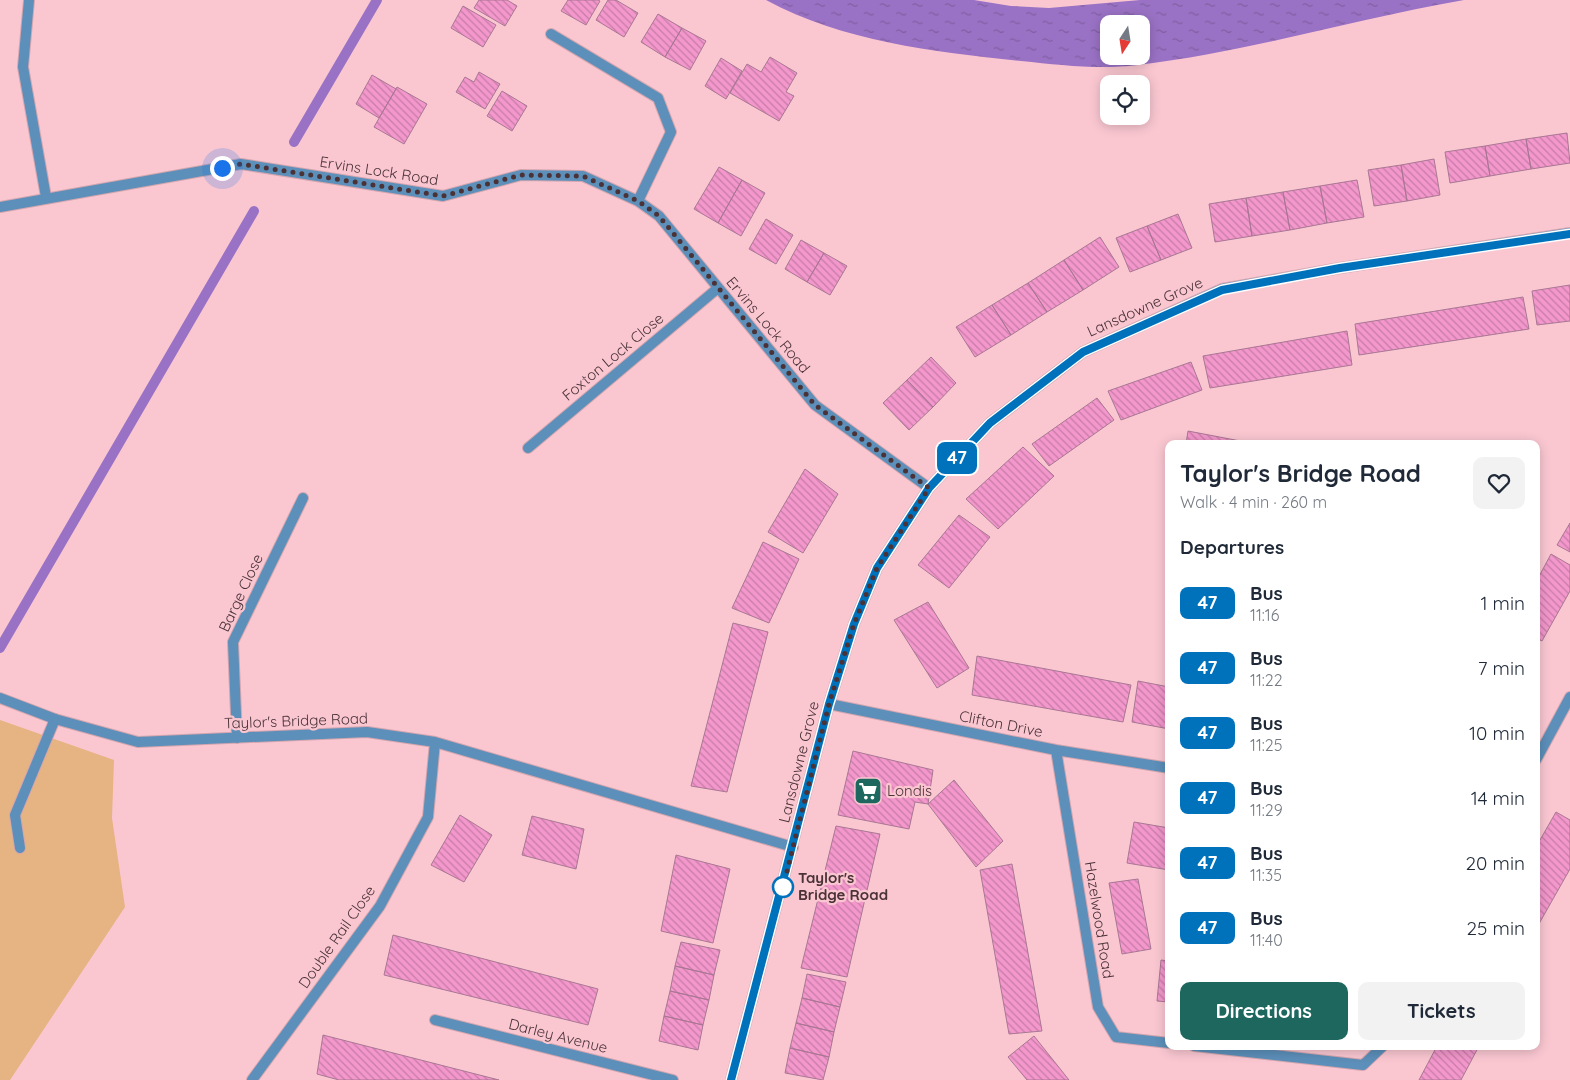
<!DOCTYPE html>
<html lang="en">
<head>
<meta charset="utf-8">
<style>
  body { margin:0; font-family:Quicksand,sans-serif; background:#f2f2f3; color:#1f2937; height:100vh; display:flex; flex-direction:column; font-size:19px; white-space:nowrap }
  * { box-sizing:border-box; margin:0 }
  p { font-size:16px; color:#747a83 }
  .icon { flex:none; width:28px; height:28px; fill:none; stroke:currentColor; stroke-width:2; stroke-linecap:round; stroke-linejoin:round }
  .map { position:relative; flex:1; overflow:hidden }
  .drawer { position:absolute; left:1165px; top:440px; width:375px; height:610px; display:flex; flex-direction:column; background:#fff; border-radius:10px; box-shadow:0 2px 12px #0003 }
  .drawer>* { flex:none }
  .badge { padding:0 10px; border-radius:8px; font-size:18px; line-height:32px }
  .needle { width:32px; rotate:192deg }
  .buttons { position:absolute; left:1100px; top:15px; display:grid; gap:10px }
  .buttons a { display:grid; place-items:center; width:50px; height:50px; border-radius:10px; background:#fff; box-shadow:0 2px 12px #0003; font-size:25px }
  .you { position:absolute; width:25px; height:25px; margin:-12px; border:4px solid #fff; border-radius:50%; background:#1a73e8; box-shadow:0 0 0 8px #1a73e833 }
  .map>.badge { position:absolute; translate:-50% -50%; box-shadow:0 0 0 2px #fff }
  h2 { padding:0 15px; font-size:19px; line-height:45px }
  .round { display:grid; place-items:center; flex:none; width:52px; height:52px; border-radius:10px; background:#f2f2f3 }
  .summary { display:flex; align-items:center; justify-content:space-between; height:85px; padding:0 15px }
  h1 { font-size:24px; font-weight:800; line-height:38px }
  .cta { display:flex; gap:10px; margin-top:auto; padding:10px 15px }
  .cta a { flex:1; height:58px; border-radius:10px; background:#1d675f; color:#fff; font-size:20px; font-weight:800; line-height:58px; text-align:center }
  .cta a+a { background:#f2f2f3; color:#1f2937 }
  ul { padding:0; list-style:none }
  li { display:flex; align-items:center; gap:15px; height:65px; padding:0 15px }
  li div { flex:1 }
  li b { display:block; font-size:19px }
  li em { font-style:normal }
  li .badge { min-width:55px; font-weight:700; text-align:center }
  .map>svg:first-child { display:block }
</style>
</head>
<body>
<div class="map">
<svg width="1570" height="1080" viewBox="0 0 1570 1080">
  <defs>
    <pattern id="water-ripples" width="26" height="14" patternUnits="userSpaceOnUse" patternTransform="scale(1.25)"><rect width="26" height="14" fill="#9a72c5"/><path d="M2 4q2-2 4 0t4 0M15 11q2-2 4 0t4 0" fill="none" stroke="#805ea1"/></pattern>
    <pattern id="building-back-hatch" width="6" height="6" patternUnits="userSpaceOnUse" patternTransform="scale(1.25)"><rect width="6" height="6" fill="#f397cc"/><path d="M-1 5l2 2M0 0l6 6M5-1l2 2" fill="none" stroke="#c77ca6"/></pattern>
  </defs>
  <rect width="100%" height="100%" fill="#fac7d1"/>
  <!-- grass -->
  <path fill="#e6b382" d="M0 720 114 760 112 818 125 907 10 1080H0Z"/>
  <!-- water -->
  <path fill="url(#water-ripples)" fill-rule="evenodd" d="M766 0H974L1011 6 1049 8 1140 0H1464C1355 19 1248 52 1138 65 1099 70 1061 65 1021 61 935 52 844 42 766 0ZM1109 24H1141V56H1109Z"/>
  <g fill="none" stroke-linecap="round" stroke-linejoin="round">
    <!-- stream -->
    <path stroke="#9a72c5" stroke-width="10" d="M294 142 377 0
      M0 648 254 211"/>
  </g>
  <!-- building -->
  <path fill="url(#building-back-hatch)" stroke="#a97793" d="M479 0H507L517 6 505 26 474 8Z
    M568 0H598L600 1 586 25 561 11Z
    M608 0H616L638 13 624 37 596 20Z
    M463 6 496 25 483 47 451 28Z
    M658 14 682 28 665 57 641 42Z
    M682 28 706 41 690 70 665 57Z
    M770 57 797 73 786 92 794 96 779 121 730 93 747 64 761 72Z
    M721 58 742 71 726 99 705 86Z
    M479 72 500 84 485 109 456 92 465 77 474 82Z
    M372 75 396 89 379 118 356 104Z
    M397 87 427 104 404 144 374 127Z
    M502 91 527 106 512 131 487 116Z
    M1567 133 1570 163 1531 169 1526 139Z
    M1526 139 1531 169 1490 176 1485 146Z
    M1485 146 1490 176 1450 183 1445 152Z
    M1434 159 1440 195 1407 201 1401 165Z
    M1401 165 1407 201 1374 206 1368 170Z
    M719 167 742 180 718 223 694 209Z
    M742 180 765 193 741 236 718 223Z
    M1357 180 1364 217 1327 223 1320 186Z
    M1320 186 1327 223 1290 230 1283 192Z
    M1283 192 1290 230 1252 236 1246 198Z
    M1246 198 1252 236 1215 242 1209 204Z
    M1178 214 1192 248 1161 260 1147 226Z
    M766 219 793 235 776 264 749 249Z
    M1147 226 1161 260 1130 272 1116 238Z
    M1100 237 1119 267 1083 290 1064 260Z
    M801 240 824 253 807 282 785 269Z
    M824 253 847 266 830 295 807 282Z
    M1064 260 1083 290 1047 312 1028 283Z
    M1028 283 1047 312 1011 335 992 305Z
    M1570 285V321L1537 325 1532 291Z
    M1523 297 1529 329 1359 355 1355 324Z
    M992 305 1011 335 975 357 956 327Z
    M1347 331 1352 365 1210 388 1203 356Z
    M931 357 956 383 933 407 907 380Z
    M1191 362 1202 390 1121 420 1108 391Z
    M907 380 933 407 909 430 883 403Z
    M1097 398 1114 420 1049 466 1032 444Z
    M1188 431 1256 444H1186Z
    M1023 447 1054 476 998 529 966 499Z
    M805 469 838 494 803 553 768 532Z
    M959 515 990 537 949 588 918 565Z
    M1570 523V552L1557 545Z
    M763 542 799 559 769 623 732 608Z
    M1551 554 1570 565V591L1542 641 1536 638V582Z
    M928 602 969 668 937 688 894 620Z
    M733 623 768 632 727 792 691 786Z
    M977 656 1131 685 1123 722 972 695Z
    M1138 681 1169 687V729L1132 722Z
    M853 751 933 770 928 804 915 802 909 829 838 815Z
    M954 780 1003 841 976 867 928 804Z
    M1556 812 1570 820V869L1536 929V847Z
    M460 815 492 835 464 882 431 865Z
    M532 816 584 829 576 869 522 855Z
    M1134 822 1169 828V870L1127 863Z
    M836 826 880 834 847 977 801 968Z
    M676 855 730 869 713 943 661 931Z
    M1012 864 1042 1031 1009 1034 980 870Z
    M1138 879 1151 949 1122 954 1109 883Z
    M393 935 598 989 588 1025 384 975Z
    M681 942 720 950 714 975 675 966Z
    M1161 960 1169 961V1002L1157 1001Z
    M675 966 714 975 709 1000 670 991Z
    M807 974 846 982 840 1007 802 998Z
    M670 991 709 1000 703 1025 664 1016Z
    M802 998 840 1007 834 1032 796 1023Z
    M664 1016 703 1025 698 1050 659 1041Z
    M796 1023 834 1032 829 1057 790 1048Z
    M323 1035 499 1080H339L317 1074Z
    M1034 1036 1069 1080H1027L1008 1057Z
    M1437 1046H1479L1461 1080H1419Z
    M790 1048 829 1057 823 1080 785 1073Z"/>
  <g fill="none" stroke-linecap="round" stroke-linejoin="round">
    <defs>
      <path id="lane" d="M20 848 15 815 55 719"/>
      <path id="street" d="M29 0 23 67 46 197
        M551 34 658 98 671 132 638 201
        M0 207 241 164 443 196 521 175 583 176 638 201 659 216 815 405 929 488
        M528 448 718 288
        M0 698 55 719 138 742 367 732 435 742 793 847
        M829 704 1056 750 1169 768
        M237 738 233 642 303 498
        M1056 750 1098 1007 1116 1037 1169 1043
        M1536 760 1570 697
        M435 1020 673 1080
        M1194 1046 1363 1065 1383 1046
        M252 1080 380 906 428 817 435 742
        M731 1080 829 704 854 624 877 568 929 488 990 423 1083 352 1222 289 1340 268 1570 233"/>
    </defs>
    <!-- lane casing -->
    <use href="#lane" stroke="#d3a6af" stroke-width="12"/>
    <!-- street casing -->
    <use href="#street" stroke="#d3a6af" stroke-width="12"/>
    <!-- lane -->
    <use href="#lane" stroke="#5c8fb9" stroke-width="10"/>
    <!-- street -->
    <use href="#street" stroke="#5c8fb9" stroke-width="10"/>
  </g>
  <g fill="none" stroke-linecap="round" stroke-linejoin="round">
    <defs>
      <path id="line" d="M731 1080 829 704 854 624 877 568 929 488 990 423 1083 352 1222 290 1340 268 1570 234"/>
    </defs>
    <!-- line casing -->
    <use href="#line" stroke="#fff" stroke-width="11"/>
    <!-- line -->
    <use href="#line" stroke="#0072bc" stroke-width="8"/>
    <!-- walk -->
    <path stroke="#4a3237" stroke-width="5" stroke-dasharray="0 9" d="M222 168 241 164 443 196 521 175 583 176 638 201 659 216 815 405 929 488 877 568 854 624 829 704 783 887"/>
  </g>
  <!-- icons -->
  <defs>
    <symbol id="supermarket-square" viewBox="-11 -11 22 22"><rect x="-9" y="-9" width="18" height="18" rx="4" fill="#1d675f" stroke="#fac7d1"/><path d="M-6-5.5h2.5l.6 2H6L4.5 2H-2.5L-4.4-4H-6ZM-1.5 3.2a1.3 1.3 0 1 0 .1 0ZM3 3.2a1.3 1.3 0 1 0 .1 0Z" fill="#fff"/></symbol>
  </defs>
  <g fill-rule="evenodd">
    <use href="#supermarket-square" x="852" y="775" width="32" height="32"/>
  </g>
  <!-- markers -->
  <circle fill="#fff" stroke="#0072bc" stroke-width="2.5" cx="783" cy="887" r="10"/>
  <g text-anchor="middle" stroke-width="4.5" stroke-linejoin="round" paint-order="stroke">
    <!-- street labels -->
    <g font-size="15" fill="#4a3237" stroke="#fac7d1">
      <text transform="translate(379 171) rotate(9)" y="5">Ervins Lock Road</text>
      <text transform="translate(1145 307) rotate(-24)" y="5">Lansdowne Grove</text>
      <text transform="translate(768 325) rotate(50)" y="5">Ervins Lock Road</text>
      <text transform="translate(613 357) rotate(-40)" y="5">Foxton Lock Close</text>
      <text transform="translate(241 593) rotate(-65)" y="5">Barge Close</text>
      <text transform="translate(296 721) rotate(-2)" y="5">Taylor's Bridge Road</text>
      <text transform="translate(1001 724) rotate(11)" y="5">Clifton Drive</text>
      <text transform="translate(799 762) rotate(-76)" y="5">Lansdowne Grove</text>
      <text transform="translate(1099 920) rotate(81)" y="5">Hazelwood Road</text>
      <text transform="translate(337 937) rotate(-55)" y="5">Double Rail Close</text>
      <text transform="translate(558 1036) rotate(14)" y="5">Darley Avenue</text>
    </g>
    <!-- poi labels -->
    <g font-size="15" fill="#4a3237" stroke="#fac7d1" text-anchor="start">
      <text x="887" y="796">Londis</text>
    </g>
    <!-- stop labels -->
    <g font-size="15" font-weight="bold" fill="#4a3237" stroke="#fac7d1" text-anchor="start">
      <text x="798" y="883">Taylor's<tspan x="798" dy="17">Bridge Road</tspan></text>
    </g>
  </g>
</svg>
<div class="buttons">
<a><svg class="needle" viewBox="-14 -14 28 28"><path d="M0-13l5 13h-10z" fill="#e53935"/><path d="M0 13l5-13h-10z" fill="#747a83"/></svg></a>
<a><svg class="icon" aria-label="locate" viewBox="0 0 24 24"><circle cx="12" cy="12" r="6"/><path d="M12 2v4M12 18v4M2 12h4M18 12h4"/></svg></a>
</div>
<div class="you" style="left:222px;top:168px"></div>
<b class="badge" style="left:957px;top:458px;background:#0072bc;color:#fff">47</b>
<section class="drawer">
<div class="summary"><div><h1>Taylor's Bridge Road</h1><p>Walk · 4 min · 260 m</p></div><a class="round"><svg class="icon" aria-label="heart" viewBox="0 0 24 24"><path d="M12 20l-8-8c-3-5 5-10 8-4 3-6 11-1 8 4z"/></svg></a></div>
<h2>Departures</h2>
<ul>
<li><span class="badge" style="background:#0072bc;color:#fff">47</span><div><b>Bus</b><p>11:16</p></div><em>1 min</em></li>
<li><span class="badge" style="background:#0072bc;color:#fff">47</span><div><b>Bus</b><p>11:22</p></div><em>7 min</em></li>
<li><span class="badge" style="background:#0072bc;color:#fff">47</span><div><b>Bus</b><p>11:25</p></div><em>10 min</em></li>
<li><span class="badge" style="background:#0072bc;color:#fff">47</span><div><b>Bus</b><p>11:29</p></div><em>14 min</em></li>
<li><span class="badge" style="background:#0072bc;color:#fff">47</span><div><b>Bus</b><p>11:35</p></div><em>20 min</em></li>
<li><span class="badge" style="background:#0072bc;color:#fff">47</span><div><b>Bus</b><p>11:40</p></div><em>25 min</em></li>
</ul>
<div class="cta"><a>Directions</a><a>Tickets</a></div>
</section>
</div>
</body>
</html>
